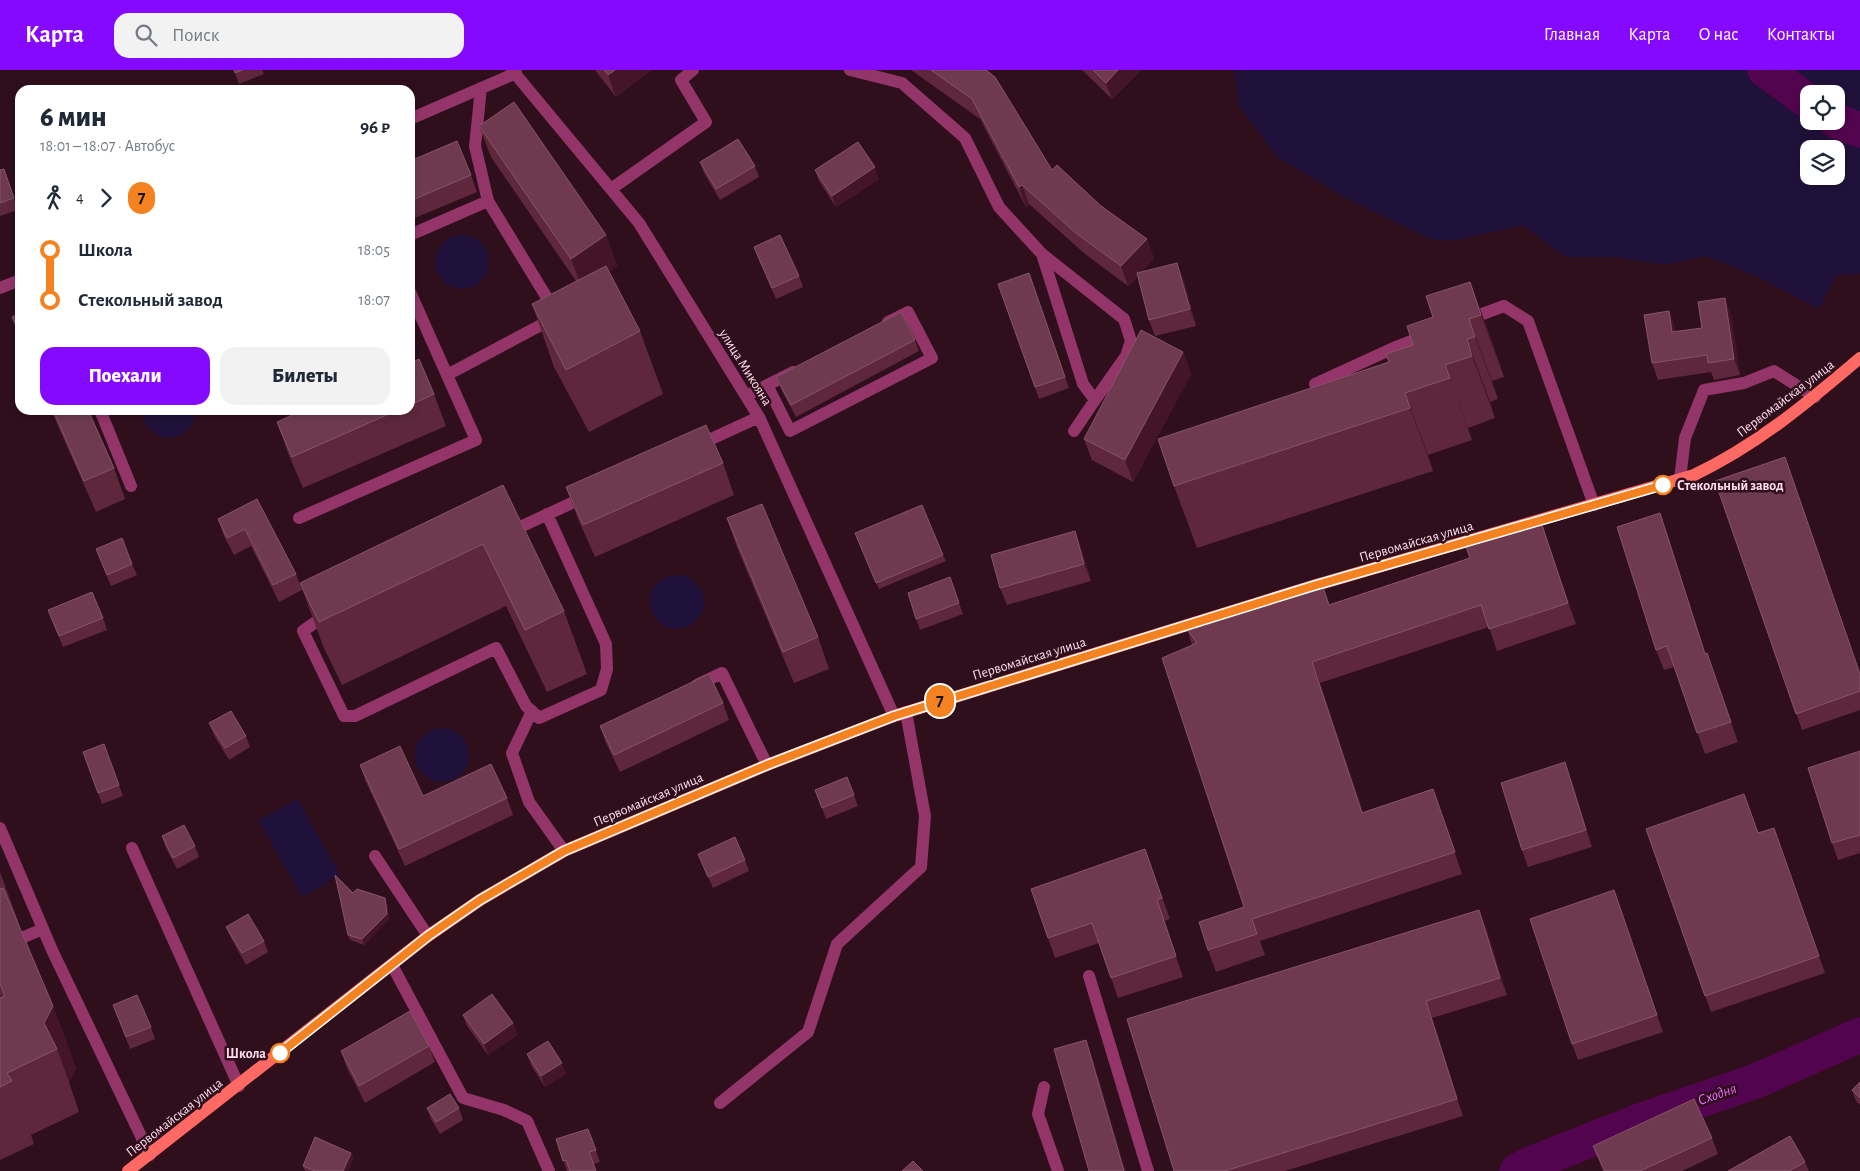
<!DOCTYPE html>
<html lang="ru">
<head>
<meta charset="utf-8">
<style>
  body { margin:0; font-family:"Alegreya Sans",sans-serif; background:#f2f2f3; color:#1f2937; height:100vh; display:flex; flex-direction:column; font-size:19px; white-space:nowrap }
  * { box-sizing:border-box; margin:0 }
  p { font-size:16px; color:#747a83 }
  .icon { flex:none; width:28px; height:28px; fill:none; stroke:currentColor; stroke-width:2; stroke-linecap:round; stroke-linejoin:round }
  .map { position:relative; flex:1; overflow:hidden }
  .side { position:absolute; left:15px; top:15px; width:400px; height:330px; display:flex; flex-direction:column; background:#fff; border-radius:15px; box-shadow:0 2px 8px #0003 }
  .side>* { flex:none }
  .badge { padding:0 10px; border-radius:16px; font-size:18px; line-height:32px }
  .controls { position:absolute; left:1800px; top:15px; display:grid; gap:10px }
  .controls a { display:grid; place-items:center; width:45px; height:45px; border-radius:10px; background:#fff; box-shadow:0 2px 8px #0003; font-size:25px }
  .map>.badge { position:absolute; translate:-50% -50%; box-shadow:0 0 0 2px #fff }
  .legs { display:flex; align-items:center; gap:8px; height:55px; padding:0 25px; font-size:16px }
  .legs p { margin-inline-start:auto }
  .summary { display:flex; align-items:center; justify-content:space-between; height:85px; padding:0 25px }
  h1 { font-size:28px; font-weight:800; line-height:38px }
  .action { display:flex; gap:10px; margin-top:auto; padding:10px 25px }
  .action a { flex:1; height:58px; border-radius:15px; background:#8609ff; color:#fff; font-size:20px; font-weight:800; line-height:58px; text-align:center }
  .action a+a { background:#f2f2f3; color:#1f2937 }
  ul { padding:0 25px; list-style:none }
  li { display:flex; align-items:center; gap:18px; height:50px; font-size:19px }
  li i { display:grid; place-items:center; width:8px; height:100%; margin:0 6px; background:currentColor }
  li i::after { content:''; width:12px; height:12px; margin:-6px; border:4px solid; border-radius:50%; background:#fff }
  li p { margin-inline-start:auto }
  li:first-child i { background:linear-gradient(#0000 50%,currentColor 0) }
  li:last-child i { background:linear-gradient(currentColor 50%,#0000 0) }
  header { display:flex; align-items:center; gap:30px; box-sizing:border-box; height:70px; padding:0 25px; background:#8609ff; color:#fff }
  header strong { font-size:24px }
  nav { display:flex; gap:28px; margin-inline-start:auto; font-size:18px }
  .search { width:350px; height:45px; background:#f2f2f3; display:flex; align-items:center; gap:12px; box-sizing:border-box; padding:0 18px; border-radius:15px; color:#747a83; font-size:19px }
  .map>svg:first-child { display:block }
</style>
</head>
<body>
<header>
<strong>Карта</strong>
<div class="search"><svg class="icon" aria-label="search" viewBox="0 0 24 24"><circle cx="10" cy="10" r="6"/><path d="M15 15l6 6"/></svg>Поиск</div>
<nav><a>Главная</a><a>Карта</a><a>О нас</a><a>Контакты</a></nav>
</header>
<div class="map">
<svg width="1860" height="1101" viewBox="0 0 1860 1101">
  <rect width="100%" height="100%" fill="#2f0f1c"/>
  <!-- green -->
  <path fill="#20113a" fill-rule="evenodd" d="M1234 0H1860V204L1837 205 1819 239 1758 207 1706 186 1664 195 1614 187H1565L1523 155 1458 170H1433L1349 130 1276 86 1239 36ZM1809 24H1836V51H1809ZM1809 79H1836V106H1809Z
    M435 192a27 27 0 1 1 54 0a27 27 0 1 1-54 0Z
    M141 340H196C195 344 195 348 193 352 180 379 145 369 141 340Z
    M650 532a27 27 0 1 1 54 0a27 27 0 1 1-54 0Z
    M415 685a27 27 0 1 1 54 0a27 27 0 1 1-54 0Z
    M298 729 340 805 302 827 258 750Z"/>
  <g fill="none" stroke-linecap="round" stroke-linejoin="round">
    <!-- river -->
    <path stroke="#52054e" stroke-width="35" d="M1765 0 1809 32
      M1836 51 1860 60
      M1517 1101 1532 1093 1642 1050 1756 1011 1860 965"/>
    <!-- minor -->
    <path stroke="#933569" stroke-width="12" d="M512 0 639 153 759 347 894 646
      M850 0 902 13 965 68 999 137 1042 184 1124 249 1131 271 1126 286 1095 330 1083 314 1042 184
      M481 18 475 76 488 131
      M410 49 516 3
      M611 119 706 52 681 10 693 0
      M410 165 488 131 558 246 447 305
      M0 218 20 210
      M1466 250 1504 236 1528 251 1594 435
      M1315 314 1398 276 1427 265
      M767 315 790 361 932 288 908 242 888 252
      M746 326 793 302
      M100 340 131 416
      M1074 361 1095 330
      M698 375 759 347
      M1680 409 1685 368 1704 320 1744 313 1774 301 1815 327
      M299 448 476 370 410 222
      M507 463 587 426
      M327 544 303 561 344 646H355L496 578 526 636 539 648 601 620 607 599 606 574 547 444
      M697 615 722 603 767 695
      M532 641 512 683 529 732 564 781
      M0 758 52 880 150 1085
      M132 778 239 1016
      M375 786 428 866
      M0 877 43 859
      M392 895 463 1028 504 1040 527 1051 549 1101
      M1089 906 1148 1101
      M1044 1017 1038 1044 1058 1101
      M720 1033 808 962 837 874 921 797 925 746 906 642"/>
    <!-- major -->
    <path stroke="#ff6964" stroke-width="12" d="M128 1101 428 866 480 830 564 781 767 695 894 646 1313 516 1694 405C1757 375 1807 333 1860 288"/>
  </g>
  <!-- wall -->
  <path fill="#5e273c" d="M234 0H262L264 4 239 14Z
    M595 0H651L616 27Z
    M911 0H986L1052 100 1147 169 1154 189 1141 202 1184 210 1196 256 1155 266 1149 250 1138 206 1128 216 1085 184 1029 134 1026 137 980 49Z
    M1082 0H1141L1112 29Z
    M479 56 606 165 617 196 609 202 640 261 663 324 589 362 554 297 532 234 576 211 491 87Z
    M410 91 471 105 477 122 410 150Z
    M700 92 755 96 759 107 720 130 704 103Z
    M4 99 18 140 0 146V100Z
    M815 100 879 109 836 137 819 111Z
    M754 177 799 206 803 217 776 229 758 188Z
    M1029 203 1069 318 1039 329 998 214Z
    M1470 212 1493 274 1504 307 1492 311 1498 329 1490 332 1495 348 1468 358 1472 370 1428 385 1433 401 1197 478 1174 416 1389 292 1413 275 1433 247Z
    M1669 241 1675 258V262L1702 258 1731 245 1740 305 1714 310 1711 302 1658 310 1652 293Z
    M20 243V269L12 247Z
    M915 270 919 281 796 347 781 319 776 307Z
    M1183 282 1191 304 1133 412 1092 390 1084 369Z
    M410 293 434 324 446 356 303 418 288 383 277 352 303 340H410Z
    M51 340H88L114 398 125 429 96 442Z
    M723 393 734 425 595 487 578 449 566 417Z
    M1715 411 1860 603V640L1802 660Z
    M503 415 564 541 587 604 547 622 506 536 342 615 323 576 300 513Z
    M257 429 296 504 302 520 279 532 251 476 234 485 224 466 218 449Z
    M727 448 818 567 829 599 794 613 738 480Z
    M1540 449 1576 554 1497 581 1489 557 1320 613 1363 742 1433 719 1462 804 1260 871 1265 885 1216 902 1208 880 1244 837 1192 575 1187 559 1329 535 1470 488Z
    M1075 461 1081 478 1091 511 1007 535 1000 518Z
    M1667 463 1705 584 1707 583 1738 672 1705 684 1674 597 1664 600 1656 580Z
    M857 469 943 485 946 491 879 519Z
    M96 479 132 494 137 505 111 516Z
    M950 507 963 544 920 560 916 549Z
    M48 540 103 548 107 560 63 577Z
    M723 633 729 650 620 702 606 673 600 656Z
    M209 653 246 666 250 677 229 690 214 665Z
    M104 674 123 726 102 734 83 682Z
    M1860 681V783L1838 790 1832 773Z
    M360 695 423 726 507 728 513 745 405 796 366 712Z
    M1571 709 1592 777 1528 797 1522 780Z
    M815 720 854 725 858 736 826 749Z
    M1774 758 1825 903 1711 942 1646 759 1758 763Z
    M162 766 195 776 199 787 177 799 166 778Z
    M1145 779 1170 849 1164 851 1183 907 1118 928 1099 873 1055 888 1048 868Z
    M698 784 745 790 749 801 713 818Z
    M0 802 18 851H17L53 936 76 998 69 1012 79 1042 31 1065 34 1074 0 1090V928L1 927 0 924Z
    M1614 820 1663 962 1578 990 1572 974Z
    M353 823 387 833 389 849 364 875 350 870 348 865Z
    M226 857 264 871 268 882 246 895 231 868Z
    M1486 857 1507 925 1432 948 1463 1046 1285 1101H1174Z
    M113 935 151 957 155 969 130 979Z
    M463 945 513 953 517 965 488 985 467 956Z
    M429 976 435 992 365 1033 347 998 341 981Z
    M527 984 566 1004 545 1017 531 995Z
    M1860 1012V1035L1856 1031 1852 1020Z
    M427 1038H459L463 1050 440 1064 431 1049Z
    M588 1059 600 1092 594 1094 596 1101H567L556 1069Z
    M1712 1068 1718 1084 1682 1101H1603L1593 1076Z
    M351 1083 353 1088 348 1101H305L303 1096Z
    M1805 1092 1809 1101H1728Z"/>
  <!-- shaded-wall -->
  <path fill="#441527" d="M615 0H651L616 27 608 5Z
    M1118 0H1141L1112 29 1106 13Z
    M875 97 879 109 836 137 832 126Z
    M1022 115 1029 134 1026 137 1019 117Z
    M606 165 617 196 583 220 571 189Z
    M1147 169 1154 189 1128 216 1121 196Z
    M1177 193 1184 210 1196 256 1190 239Z
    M1470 212 1493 274 1504 307 1481 245Z
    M1725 228 1731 245 1740 305 1734 289Z
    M1669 241 1675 258 1678 279 1672 262Z
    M1469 249 1492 311 1498 329 1475 267Z
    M1467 269 1490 332 1495 348 1472 286Z
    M1183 282 1191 304 1133 412 1125 390Z
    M1445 295 1468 358 1472 370Z
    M1405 323 1428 385 1433 401 1410 338Z
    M1660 443 1667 463 1712 604 1705 584Z
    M1540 449 1548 471 1576 554 1568 533Z
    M1075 461 1081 478 1091 511 1084 494Z
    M1312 592 1320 613 1370 764 1362 743Z
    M1565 692 1571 709 1592 777 1586 760Z
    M1614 820 1620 837 1663 962 1657 945Z
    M385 828 387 833 389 849 364 875 362 869Z
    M1479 840 1486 857 1507 925 1500 908Z
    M1426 931 1432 948 1463 1046 1457 1029Z
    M53 936 76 998 69 1012 57 979 44 953Z
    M513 953 517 965 488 985 484 974Z
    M1086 970 1094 992 1126 1101H1124Z
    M562 993 566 1004 545 1017 541 1006Z
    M351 1083 353 1088 348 1101H343Z"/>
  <!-- building -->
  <path fill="#6f3a4f" stroke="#865468" d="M234 0H242L235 3Z
    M604 0H615L608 5Z
    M931 0H986L995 7 1052 100 1057 95 1101 136 1147 169 1121 196 1077 164 1022 115 1019 117 972 29Z
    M1093 0H1118L1106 13Z
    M514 32 606 165 571 189 479 56Z
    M738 69 755 96 716 119 700 92Z
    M457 71 471 105 410 131V91Z
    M858 72 875 97 832 126 815 100Z
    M4 99 14 128 0 133V100Z
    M780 165 799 206 772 218 754 177Z
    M1177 193 1190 239 1149 250 1137 203Z
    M606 196 640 261 566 300 532 234Z
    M1029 203 1065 307 1035 317 998 214Z
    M1470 212 1481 245 1469 249 1475 267 1467 269 1472 286 1445 295 1450 308 1405 323 1410 338 1174 416 1158 369 1389 292 1386 284 1413 275 1407 256 1433 247 1426 226Z
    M1725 228 1734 289 1708 293 1707 285 1652 293 1644 245 1669 241 1672 262 1702 258 1698 232Z
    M901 242 915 270 791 335 776 307Z
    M20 243V265L12 247Z
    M1141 260 1183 282 1125 390 1084 369Z
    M419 289 434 324 410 335V293Z
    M53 340H88L114 398 84 411Z
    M303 340H398L292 387 277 352Z
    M706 355 723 393 583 455 566 417Z
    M1785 387 1860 604V621L1796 644 1715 411Z
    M503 415 564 541 525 560 483 474 319 552 300 513Z
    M257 429 296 504 273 515 245 459 227 468 218 449Z
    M762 434 818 567 783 582 727 448Z
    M922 435 943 485 876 513 855 463Z
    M1660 443 1705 584 1707 583 1731 652 1697 663 1667 576 1656 580 1617 457Z
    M1540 449 1568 533 1489 559 1481 535 1312 592 1362 743 1433 719 1455 782 1252 849 1257 864 1208 880 1199 852 1244 837 1162 588 1197 573 1187 559 1322 514 1329 535 1470 488 1465 474Z
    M1075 461 1084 494 1000 518 991 485Z
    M122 468 132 494 107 505 96 479Z
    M950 507 959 533 916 549 908 523Z
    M92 522 103 548 59 566 48 540Z
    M709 604 723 633 614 685 600 656Z
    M231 641 246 666 225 678 209 653Z
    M104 674 119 715 98 723 83 682Z
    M400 676 423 726 491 694 507 728 399 779 360 695Z
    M1860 681V765L1832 773 1808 698Z
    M1565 692 1586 760 1522 780 1501 713Z
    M847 707 854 725 822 738 815 720Z
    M1744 724 1758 763 1774 758 1819 886 1705 926 1646 759Z
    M184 755 195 776 173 788 162 766Z
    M735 767 745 790 708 807 698 784Z
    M1145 779 1162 828 1157 830 1176 886 1111 908 1092 853 1048 868 1031 819Z
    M335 805 353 823 357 819 385 828 387 844 362 869 348 865Z
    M3 818 53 936 44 953 57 979 7 1003 12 1011 0 1017V928L5 926 0 914V819Z
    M1614 820 1657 945 1572 974 1530 849Z
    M1479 840 1500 908 1426 931 1457 1029 1225 1101H1174L1127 949Z
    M248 844 264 871 242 883 226 857Z
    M492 924 513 953 484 974 463 945Z
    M137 925 151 957 126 967 113 935Z
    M410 941 429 976 359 1016 341 981Z
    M1086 970 1124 1101H1089L1054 979Z
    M548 971 562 993 541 1006 527 984Z
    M1860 1012V1028L1852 1020Z
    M450 1024 459 1038 436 1052 427 1038Z
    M1694 1029 1712 1068 1640 1101H1605L1593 1076Z
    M588 1059 596 1080 589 1082 596 1101H570L566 1090 563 1091 556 1069Z
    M1790 1066 1805 1092 1789 1101H1728Z
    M315 1067 351 1083 343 1101H315L303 1096Z
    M913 1091 923 1101H902Z"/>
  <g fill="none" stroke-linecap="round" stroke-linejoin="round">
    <defs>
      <path id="line-1" d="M280 983 428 866 480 830 564 781 767 695 894 646 1313 516 1663 415"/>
    </defs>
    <!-- line-1 casing -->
    <use href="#line-1" stroke="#fff" stroke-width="11"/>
    <!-- line-1 -->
    <use href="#line-1" stroke="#f58220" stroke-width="8"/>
  </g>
  <!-- markers -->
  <g fill="#fff" stroke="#f58220" stroke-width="2.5">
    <circle cx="1663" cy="415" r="9"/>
    <circle cx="280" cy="983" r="9"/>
  </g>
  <g text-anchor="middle" stroke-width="5" stroke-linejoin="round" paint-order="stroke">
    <!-- street labels -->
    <g font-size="14" fill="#ffdded" stroke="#2f0f1c">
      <text transform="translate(746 297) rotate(58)" y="5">улица Микояна</text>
      <text transform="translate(1785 328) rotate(-37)" y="5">Первомайская улица</text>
      <text transform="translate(1416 471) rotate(-16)" y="5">Первомайская улица</text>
      <text transform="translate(1029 588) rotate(-17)" y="5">Первомайская улица</text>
      <text transform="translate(648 729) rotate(-23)" y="5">Первомайская улица</text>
      <text transform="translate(174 1047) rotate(-38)" y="5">Первомайская улица</text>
    </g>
    <!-- stop labels -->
    <g font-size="14" font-weight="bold" fill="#ffdded" stroke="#2f0f1c" text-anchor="start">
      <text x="1677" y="420">Стекольный завод</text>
      <text x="266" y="988" text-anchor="end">Школа</text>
    </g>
    <!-- water labels -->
    <g font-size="15" font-style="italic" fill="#ec6bff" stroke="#2f0f1c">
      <text transform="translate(1717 1024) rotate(-19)" y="5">Сходня</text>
    </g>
  </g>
</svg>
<div class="controls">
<a><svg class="icon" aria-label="locate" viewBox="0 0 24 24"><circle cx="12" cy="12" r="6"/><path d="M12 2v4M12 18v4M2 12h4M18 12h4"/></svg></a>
<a><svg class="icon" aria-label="layers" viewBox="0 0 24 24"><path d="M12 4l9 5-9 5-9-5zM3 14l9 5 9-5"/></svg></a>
</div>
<b class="badge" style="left:940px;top:631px;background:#f58220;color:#111">7</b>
<section class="side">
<div class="summary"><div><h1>6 мин</h1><p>18:01 – 18:07 · Автобус</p></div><b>96 ₽</b></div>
<div class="legs"><svg class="icon" aria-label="walk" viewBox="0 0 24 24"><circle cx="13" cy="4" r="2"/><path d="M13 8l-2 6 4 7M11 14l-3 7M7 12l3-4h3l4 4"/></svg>4<svg class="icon" aria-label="forward" viewBox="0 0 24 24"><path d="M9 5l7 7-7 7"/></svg><b class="badge" style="background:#f58220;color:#111">7</b></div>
<ul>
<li><i style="color:#f58220"></i><b>Школа</b><p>18:05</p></li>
<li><i style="color:#f58220"></i><b>Стекольный завод</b><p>18:07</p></li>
</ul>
<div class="action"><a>Поехали</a><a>Билеты</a></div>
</section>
</div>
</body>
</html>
